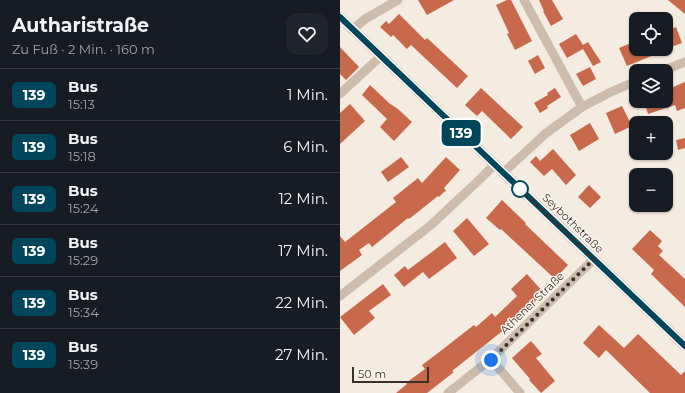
<!DOCTYPE html>
<html lang="de">
<head>
<meta charset="utf-8">
<style>
  body { margin:0; font-family:Montserrat,sans-serif; background:#20242c; color:#f1f3f6; height:100vh; display:flex; flex-direction:column; font-size:15px; white-space:nowrap }
  * { box-sizing:border-box; margin:0 }
  p { font-size:13px; color:#9ea1a6 }
  .icon { flex:none; width:22px; height:22px; fill:none; stroke:currentColor; stroke-width:2; stroke-linecap:round; stroke-linejoin:round }
  .map { position:relative; flex:1; overflow:hidden }
  .side { display:flex; flex-direction:column; background:#171b24; width:340px }
  .side>* { flex:none }
  .badge { padding:0 8px; border-radius:6px; font-size:14px; line-height:26px }
  .fabs { position:absolute; left:289px; top:12px; display:grid; gap:8px }
  .fabs a { display:grid; place-items:center; width:44px; height:44px; border-radius:8px; background:#171b24; box-shadow:0 1px 3px #0004; font-size:20px }
  .scale { position:absolute; left:12px; bottom:10px; width:77px; box-sizing:border-box; padding-left:4px; border:2px solid #3b302b; border-top:0; font-size:11px; line-height:14px; white-space:nowrap; color:#3b302b; -webkit-text-stroke:3px #fbf5ee; paint-order:stroke }
  .you { position:absolute; width:20px; height:20px; margin:-10px; border:3px solid #fff; border-radius:50%; background:#1a73e8; box-shadow:0 0 0 6px #1a73e833 }
  .map>.badge { position:absolute; translate:-50% -50%; box-shadow:0 0 0 2px #fff }
  .round { display:grid; place-items:center; flex:none; width:42px; height:42px; border-radius:12px; background:#20242c }
  .overview { display:flex; align-items:center; justify-content:space-between; height:68px; padding:0 12px }
  h1 { font-size:19px; font-weight:700; line-height:30px }
  ul { padding:0; list-style:none }
  li { display:flex; align-items:center; gap:12px; height:52px; padding:0 12px; border-top:1px solid #363941 }
  li div { flex:1 }
  li b { display:block; font-size:15px }
  li em { font-style:normal }
  li .badge { min-width:44px; font-weight:700; text-align:center }
  main { display:flex; flex:1; min-height:0 }
  .map>svg:first-child { display:block }
</style>
</head>
<body>
<main>
<section class="side">
<div class="overview"><div><h1>Autharistraße</h1><p>Zu Fuß · 2 Min. · 160 m</p></div><a class="round"><svg class="icon" aria-label="heart" viewBox="0 0 24 24"><path d="M12 20l-8-8c-3-5 5-10 8-4 3-6 11-1 8 4z"/></svg></a></div>
<ul>
<li><span class="badge" style="background:#00465a;color:#fff">139</span><div><b>Bus</b><p>15:13</p></div><em>1 Min.</em></li>
<li><span class="badge" style="background:#00465a;color:#fff">139</span><div><b>Bus</b><p>15:18</p></div><em>6 Min.</em></li>
<li><span class="badge" style="background:#00465a;color:#fff">139</span><div><b>Bus</b><p>15:24</p></div><em>12 Min.</em></li>
<li><span class="badge" style="background:#00465a;color:#fff">139</span><div><b>Bus</b><p>15:29</p></div><em>17 Min.</em></li>
<li><span class="badge" style="background:#00465a;color:#fff">139</span><div><b>Bus</b><p>15:34</p></div><em>22 Min.</em></li>
<li><span class="badge" style="background:#00465a;color:#fff">139</span><div><b>Bus</b><p>15:39</p></div><em>27 Min.</em></li>
</ul>
</section>
<div class="map">
<svg width="345" height="393" viewBox="0 0 345 393">
  <rect width="100%" height="100%" fill="#f4ebe1"/>
  <!-- building -->
  <path fill="#c8694b" d="M78 0H114L87 15Z
    M167 0H171L192 41 175 50 167 34 169 33 156 5Z
    M199 0H212L223 19 211 26 203 11H204Z
    M328 0H345V14Z
    M59 14 85 40 87 38 128 76 117 88 71 45 67 49 53 35 51 37 40 27 46 21 49 24Z
    M336 27 342 43 328 48 326 42V31Z
    M236 34 243 45 248 42 261 62 253 66 243 49 227 58 219 44Z
    M296 41V49H311L314 55 287 66 279 48Z
    M0 47 19 67 6 80 0 74Z
    M198 55 205 68 195 74 188 61Z
    M250 67 256 79 243 86 236 74Z
    M345 82V108L337 111 335 105 308 114 304 101H326V90Z
    M30 85 49 103 58 109 72 122 54 141 40 127 47 119 22 95Z
    M141 88 183 127 171 139 142 111 137 116 125 105Z
    M215 88 221 97 207 106 208 108 200 113 194 103 208 95 207 93Z
    M10 104 25 121 0 144V113Z
    M282 106 292 126 275 134 266 113Z
    M250 123 259 139 239 151 230 135Z
    M345 138V148L338 150 336 140Z
    M213 149 236 175 226 185 212 169 204 176 190 162 196 156 200 161Z
    M61 157 69 167 48 182 41 172Z
    M106 157 120 170 104 188 106 191 104 192 99 197 98 196 69 219 68 218 32 247 29 243 19 250 22 255 0 271V236L5 242 56 202 53 198 78 178 82 183Z
    M249 185 261 197 250 208 238 197Z
    M162 200 186 223 185 224 228 265 215 279 161 229 160 230 146 218Z
    M127 218 149 244 134 256 113 231Z
    M310 230 322 241 318 246 323 251 319 255 345 279V307L311 274 314 270 292 249Z
    M105 242 117 258 89 279 83 272 64 287 54 275 65 266 68 270Z
    M187 274 204 293 188 308 187 307 165 328V329L112 371 114 372 87 393H56L67 384 66 383 85 369 82 365 98 353 134 325 136 327 152 313 155 317 177 296 171 289Z
    M43 284 51 295 29 311 35 318 14 335 0 317Z
    M259 325 284 348 298 334 341 375 345 371V393H310L266 350 259 358 243 343Z
    M191 341 202 354 196 358 215 381 201 393 189 380 190 379 172 358Z"/>
  <g fill="none" stroke-linecap="round" stroke-linejoin="round">
    <!-- minor -->
    <path stroke="#cdbbac" stroke-width="9" d="M184 0 242 107
      M12 30 25 19 58 0
      M322 71 345 62
      M0 94 40 57
      M163 173 205 134 242 107 271 92 296 81
      M0 296 91 225 138 181 154 165
      M151 359 180 393
      M108 393 151 359 254 259"/>
    <!-- tertiary -->
    <path stroke="#cdbbac" stroke-width="10" d="M0 17 345 346"/>
  </g>
  <g fill="none" stroke-linecap="round" stroke-linejoin="round">
    <defs>
      <path id="line" d="M0 17 345 346"/>
    </defs>
    <!-- line casing -->
    <use href="#line" stroke="#fff" stroke-width="9"/>
    <!-- line -->
    <use href="#line" stroke="#00465a" stroke-width="6"/>
    <!-- walk -->
    <path stroke="#3b302b" stroke-width="4" stroke-dasharray="0 7.2" d="M151 360 254 259 180 189"/>
  </g>
  <!-- markers -->
  <circle fill="#fff" stroke="#00465a" stroke-width="2" cx="180" cy="189" r="8"/>
  <g text-anchor="middle" stroke-width="3" stroke-linejoin="round" paint-order="stroke">
    <!-- street labels -->
    <g font-size="11" fill="#3b302b" stroke="#fbf5ee">
      <text transform="translate(233 223) rotate(44)" y="4">Seybothstraße</text>
      <text transform="translate(192 303) rotate(-44)" y="4">Athener Straße</text>
    </g>
  </g>
</svg>
<div class="fabs">
<a><svg class="icon" aria-label="locate" viewBox="0 0 24 24"><circle cx="12" cy="12" r="6"/><path d="M12 2v4M12 18v4M2 12h4M18 12h4"/></svg></a>
<a><svg class="icon" aria-label="layers" viewBox="0 0 24 24"><path d="M12 4l9 5-9 5-9-5zM3 14l9 5 9-5"/></svg></a>
<a>+</a>
<a>−</a>
</div>
<div class="scale">50 m</div>
<div class="you" style="left:151px;top:360px"></div>
<b class="badge" style="left:121px;top:133px;background:#00465a;color:#fff">139</b>
</div>
</main>
</body>
</html>
